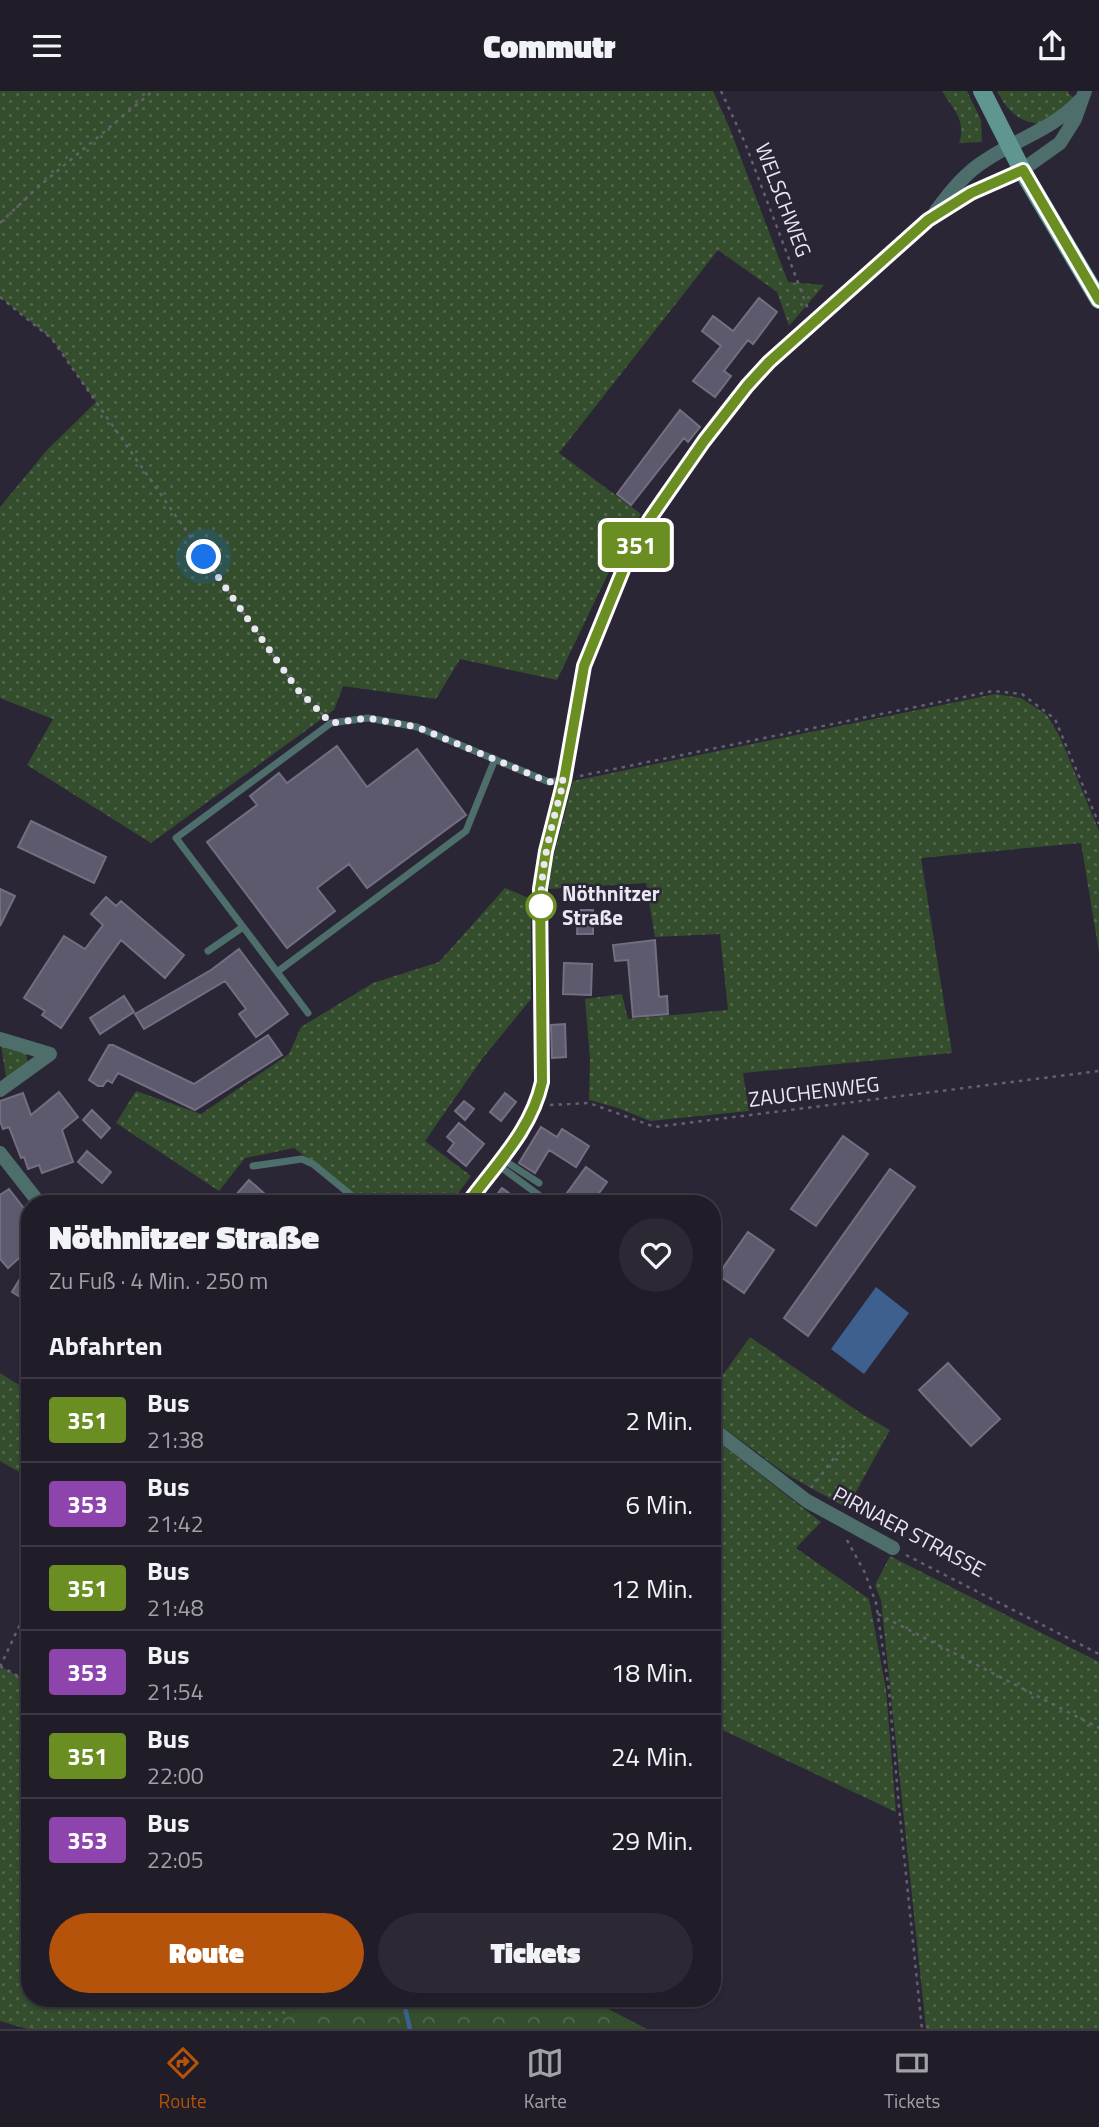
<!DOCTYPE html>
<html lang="de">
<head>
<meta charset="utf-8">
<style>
  body { margin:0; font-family:"Titillium Web",sans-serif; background:#2d2934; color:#f1f3f6; height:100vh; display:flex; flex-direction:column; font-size:26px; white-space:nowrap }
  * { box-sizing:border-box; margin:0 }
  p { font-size:23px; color:#a2a1a8 }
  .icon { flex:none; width:38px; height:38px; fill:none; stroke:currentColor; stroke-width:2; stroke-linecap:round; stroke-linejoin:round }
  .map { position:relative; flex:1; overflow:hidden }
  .sheet { position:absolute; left:21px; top:1104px; width:700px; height:812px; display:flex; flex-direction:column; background:#201c28; border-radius:28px; box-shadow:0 2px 5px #0004,0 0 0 2px #3d3a45 }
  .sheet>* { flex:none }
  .badge { padding:0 14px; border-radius:5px; font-size:24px; line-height:46px }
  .you { position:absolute; width:35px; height:35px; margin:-18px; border:5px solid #fff; border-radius:50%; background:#1a73e8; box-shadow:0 0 0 10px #1a73e833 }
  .map>.badge { position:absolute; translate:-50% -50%; box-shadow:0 0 0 4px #fff }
  h2 { padding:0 28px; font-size:26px; line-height:63px }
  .round { display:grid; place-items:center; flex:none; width:74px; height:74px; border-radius:37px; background:#2d2934 }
  .summary { display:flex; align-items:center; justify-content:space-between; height:119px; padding:0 28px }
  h1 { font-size:33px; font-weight:800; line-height:52px }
  .button { display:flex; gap:14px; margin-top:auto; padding:14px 28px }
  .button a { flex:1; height:80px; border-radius:42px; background:#b45309; color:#fff; font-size:28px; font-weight:800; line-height:80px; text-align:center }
  .button a+a { background:#2d2934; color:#f1f3f6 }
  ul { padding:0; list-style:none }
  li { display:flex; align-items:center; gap:21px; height:84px; padding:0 28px; border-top:2px solid #3d3a45 }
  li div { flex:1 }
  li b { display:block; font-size:26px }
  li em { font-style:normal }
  li .badge { min-width:77px; font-weight:700; text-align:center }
  header { display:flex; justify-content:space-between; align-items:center; height:91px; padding:0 28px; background:#201c28; font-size:32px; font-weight:800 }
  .tab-bar { display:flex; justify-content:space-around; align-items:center; height:98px; border-top:2px solid #3d3a45; background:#201c28; font-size:19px; color:#a2a1a8 }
  .tab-bar a { display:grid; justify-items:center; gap:4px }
  .tab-bar .current { color:#b45309 }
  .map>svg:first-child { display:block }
</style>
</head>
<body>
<header><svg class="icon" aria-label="menu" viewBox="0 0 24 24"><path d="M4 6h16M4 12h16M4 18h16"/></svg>Commutr<svg class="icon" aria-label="share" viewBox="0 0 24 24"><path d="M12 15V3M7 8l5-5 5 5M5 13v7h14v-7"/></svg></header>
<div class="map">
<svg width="1099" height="1938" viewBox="0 0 1099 1938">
  <defs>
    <pattern id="green-dots" width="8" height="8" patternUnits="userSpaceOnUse" patternTransform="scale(1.75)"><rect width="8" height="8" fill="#344d2c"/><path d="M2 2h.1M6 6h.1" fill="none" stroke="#52674b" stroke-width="1.8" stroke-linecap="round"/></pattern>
    <pattern id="forest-crowns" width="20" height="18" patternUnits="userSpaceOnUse" patternTransform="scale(1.75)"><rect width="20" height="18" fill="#344d2c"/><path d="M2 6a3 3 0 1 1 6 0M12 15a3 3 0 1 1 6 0" fill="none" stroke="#52674b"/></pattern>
  </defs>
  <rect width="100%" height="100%" fill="#2a2636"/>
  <!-- green -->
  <path fill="url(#green-dots)" d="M0 0H713L730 38 788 191 824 194 789 235 777 201 718 159 559 362 641 423 620 458 557 589 460 568 436 608 343 595 334 619 151 752 27 674 53 628 0 607V416L47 359 96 311 52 248 0 206Z
    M942 0H967L981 29 982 51 959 52C967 30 953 18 942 0Z
    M997 0H1069L1068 2 1073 6 1060 20 1038 33C1016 29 1007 19 997 0Z
    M995 603 1021 607 1047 624 1060 646 1099 740V861L1081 752 921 767 952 962 743 982 749 1020 650 1030 618 1017 589 1009 590 968 585 908 622 903 628 928 728 919 720 843 655 846 646 792 549 798 552 772 573 690Z
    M505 797 531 808V908L482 968 425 1050 471 1085 450 1113H368L294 1057 245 1067 219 1100 116 1032 136 1000 201 1023 289 963 301 936 373 892 439 871Z
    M1 954 26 961 28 972 6 986Z
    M750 1246 862 1323 890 1339 847 1417 786 1383 712 1328V1299Z
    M0 1282 30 1301V1387L0 1370Z
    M712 1346 821 1431 796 1457 869 1508 886 1598 896 1721 712 1634Z
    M890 1465 1099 1571V1938H926L881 1509 875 1494Z
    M0 1575 30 1592V1908H312L269 1938H27L0 1930Z"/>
  <!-- forest -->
  <path fill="url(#forest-crowns)" d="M312 1908H589L647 1938H269Z"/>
  <!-- water -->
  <path fill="#3d608f" d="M876 1196 909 1222 864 1283 831 1258Z"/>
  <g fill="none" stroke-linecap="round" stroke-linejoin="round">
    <!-- stream -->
    <path stroke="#3d608f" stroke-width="4.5" d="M403 1908 410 1938"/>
  </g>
  <!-- building -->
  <path fill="#5e5a6d" stroke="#736e82" stroke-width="2" d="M759 207 777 221 753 253 748 249 724 280 731 285 715 306 693 290 721 255 702 240 713 225 733 240Z
    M680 319 700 336 688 351 684 347 631 414 617 403Z
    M337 655 367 696 417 658 466 724 367 797 349 773 317 797 335 820 287 857 207 751 257 714 250 705 279 682 287 692Z
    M31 730 106 766 94 792 18 756Z
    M0 798 15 805 0 835Z
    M106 806 116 815 121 810 184 864 165 887 121 849 101 877 61 937 42 924 45 920 24 907 64 845 85 858 103 834 91 823Z
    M578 819H593V843H577Z
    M655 849 659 906 667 905 668 923 633 926 628 869 615 870 613 854Z
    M239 858 288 923 256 946 239 923 246 918 225 890 144 938 135 923 211 879Z
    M564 872 592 873 591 904 563 903Z
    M124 905 134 921 100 943 90 927Z
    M565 933 566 966 552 967 551 934Z
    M268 944 282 964 195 1019 118 982 112 992 107 989 103 995H98L89 989 109 954H113L194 993Z
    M59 1001 78 1026 62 1039 73 1071 42 1082 39 1074 28 1078 24 1066 21 1067 9 1036 3 1038 0 1030V1010L23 1002 31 1024Z
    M505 1002 516 1011 501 1030 490 1021Z
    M464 1010 474 1018 465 1029 455 1020Z
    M92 1019 110 1037 101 1047 83 1029Z
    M459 1032 484 1053 466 1075 448 1060 454 1052 447 1046Z
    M541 1036 557 1046 562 1038 589 1055 576 1076 549 1059 535 1082 519 1072Z
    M843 1045 868 1063 816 1135 791 1118Z
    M87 1060 111 1081 102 1092 78 1071Z
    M586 1076 607 1091 591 1113H559Z
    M890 1078 915 1096 808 1245 784 1227Z
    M249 1089 276 1113H228Z
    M502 1097 524 1113H490Z
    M9 1098 30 1125V1157L8 1177 0 1168V1104Z
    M748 1141 774 1159 744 1202 718 1184Z
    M30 1171V1212L12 1201Z
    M948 1272 1000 1328 971 1355 919 1299Z"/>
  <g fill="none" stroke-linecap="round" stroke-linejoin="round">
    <!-- path -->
    <path stroke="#64606f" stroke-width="2.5" stroke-dasharray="3.5 5" stroke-linecap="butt" d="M721 0 745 52 808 218
      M0 132 37 97 153 0
      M0 206 52 248 297 598 324 625
      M580 685 993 600 1022 603 1055 628 1099 733
      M550 1014 589 1012 655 1036 1099 980
      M811 1397 845 1353
      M847 1449 865 1482 876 1512 889 1599 899 1716 922 1938
      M906 1464 1099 1563
      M878 1523 1099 1637
      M0 1575 30 1592
      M0 1576 30 1512"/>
    <!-- lane -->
    <path stroke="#4d6e6b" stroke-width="7" d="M208 860 243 836
      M277 881 466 740 495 668
      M308 922 176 747 331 632 368 627 417 636 549 691 563 689
      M502 1068 539 1092
      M498 1074 551 1113
      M253 1075 302 1068 313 1073 362 1113"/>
    <!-- street -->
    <path stroke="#4d6e6b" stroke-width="14" d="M936 120C950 101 966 81 986 69 1017 48 1053 38 1079 10
      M0 948 50 963 0 999
      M0 1062 40 1113
      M467 1113C496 1073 531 1040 542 991L540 798 546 760 564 689 584 574 625 474 649 429 704 350 747 295 769 271 928 129 971 102 1022 79 1060 52 1075 28 1085 0
      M712 1337 807 1410 893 1457"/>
    <!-- secondary -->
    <path stroke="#5f9690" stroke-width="18" d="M982 0 1022 79 1099 209"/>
  </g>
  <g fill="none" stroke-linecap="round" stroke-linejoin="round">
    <defs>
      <path id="line" d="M467 1113C496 1073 531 1040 542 991L540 798 546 760 564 689 584 575 625 474 649 429 704 350 747 295 769 271 928 129 971 102 1023 79 1099 209"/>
    </defs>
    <!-- line casing -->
    <use href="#line" stroke="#fff" stroke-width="16"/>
    <!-- line -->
    <use href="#line" stroke="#6b8e23" stroke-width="10"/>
    <!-- walk -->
    <path stroke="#eae7f3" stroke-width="7" stroke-dasharray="0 12.6" d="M204 466 297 598 331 632 368 627 417 636 549 691 564 689C553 731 540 773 541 817V815"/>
  </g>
  <!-- markers -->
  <circle fill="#fff" stroke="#6b8e23" stroke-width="3.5" cx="541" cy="815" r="14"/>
  <g text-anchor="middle" stroke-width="5" stroke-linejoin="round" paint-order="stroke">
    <!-- street labels -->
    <g font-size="21" fill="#eae7f3" stroke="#2a2636">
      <text transform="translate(783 109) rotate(69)" y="7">WELSCHWEG</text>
      <text transform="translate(814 1001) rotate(-7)" y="7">ZAUCHENWEG</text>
      <text transform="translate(909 1441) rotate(28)" y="7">PIRNAER STRASSE</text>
    </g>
    <!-- stop labels -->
    <g font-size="21" font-weight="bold" fill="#eae7f3" stroke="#2a2636" text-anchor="start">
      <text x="562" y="810">Nöthnitzer<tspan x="562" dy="24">Straße</tspan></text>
    </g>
  </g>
</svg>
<div class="you" style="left:204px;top:466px"></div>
<b class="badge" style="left:636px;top:454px;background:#6b8e23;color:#fff">351</b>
<section class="sheet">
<div class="summary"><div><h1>Nöthnitzer Straße</h1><p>Zu Fuß · 4 Min. · 250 m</p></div><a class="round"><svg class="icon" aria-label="heart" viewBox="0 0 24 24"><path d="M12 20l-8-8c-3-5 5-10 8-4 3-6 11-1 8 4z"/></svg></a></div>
<h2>Abfahrten</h2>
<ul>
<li><span class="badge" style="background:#6b8e23;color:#fff">351</span><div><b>Bus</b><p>21:38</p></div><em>2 Min.</em></li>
<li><span class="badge" style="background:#8e44ad;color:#fff">353</span><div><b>Bus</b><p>21:42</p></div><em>6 Min.</em></li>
<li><span class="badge" style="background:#6b8e23;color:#fff">351</span><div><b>Bus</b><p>21:48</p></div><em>12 Min.</em></li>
<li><span class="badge" style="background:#8e44ad;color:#fff">353</span><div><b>Bus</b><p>21:54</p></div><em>18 Min.</em></li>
<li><span class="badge" style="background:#6b8e23;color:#fff">351</span><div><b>Bus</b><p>22:00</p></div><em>24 Min.</em></li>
<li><span class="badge" style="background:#8e44ad;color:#fff">353</span><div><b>Bus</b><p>22:05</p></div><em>29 Min.</em></li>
</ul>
<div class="button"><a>Route</a><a>Tickets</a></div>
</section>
</div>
<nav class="tab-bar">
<a class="current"><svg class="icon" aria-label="directions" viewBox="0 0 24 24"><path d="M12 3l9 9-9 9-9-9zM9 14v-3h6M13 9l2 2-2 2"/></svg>Route</a>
<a><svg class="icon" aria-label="map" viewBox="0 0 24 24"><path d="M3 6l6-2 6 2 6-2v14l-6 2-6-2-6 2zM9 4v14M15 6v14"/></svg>Karte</a>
<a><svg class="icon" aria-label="tickets" viewBox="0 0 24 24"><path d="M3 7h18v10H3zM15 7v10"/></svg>Tickets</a>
</nav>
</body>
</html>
